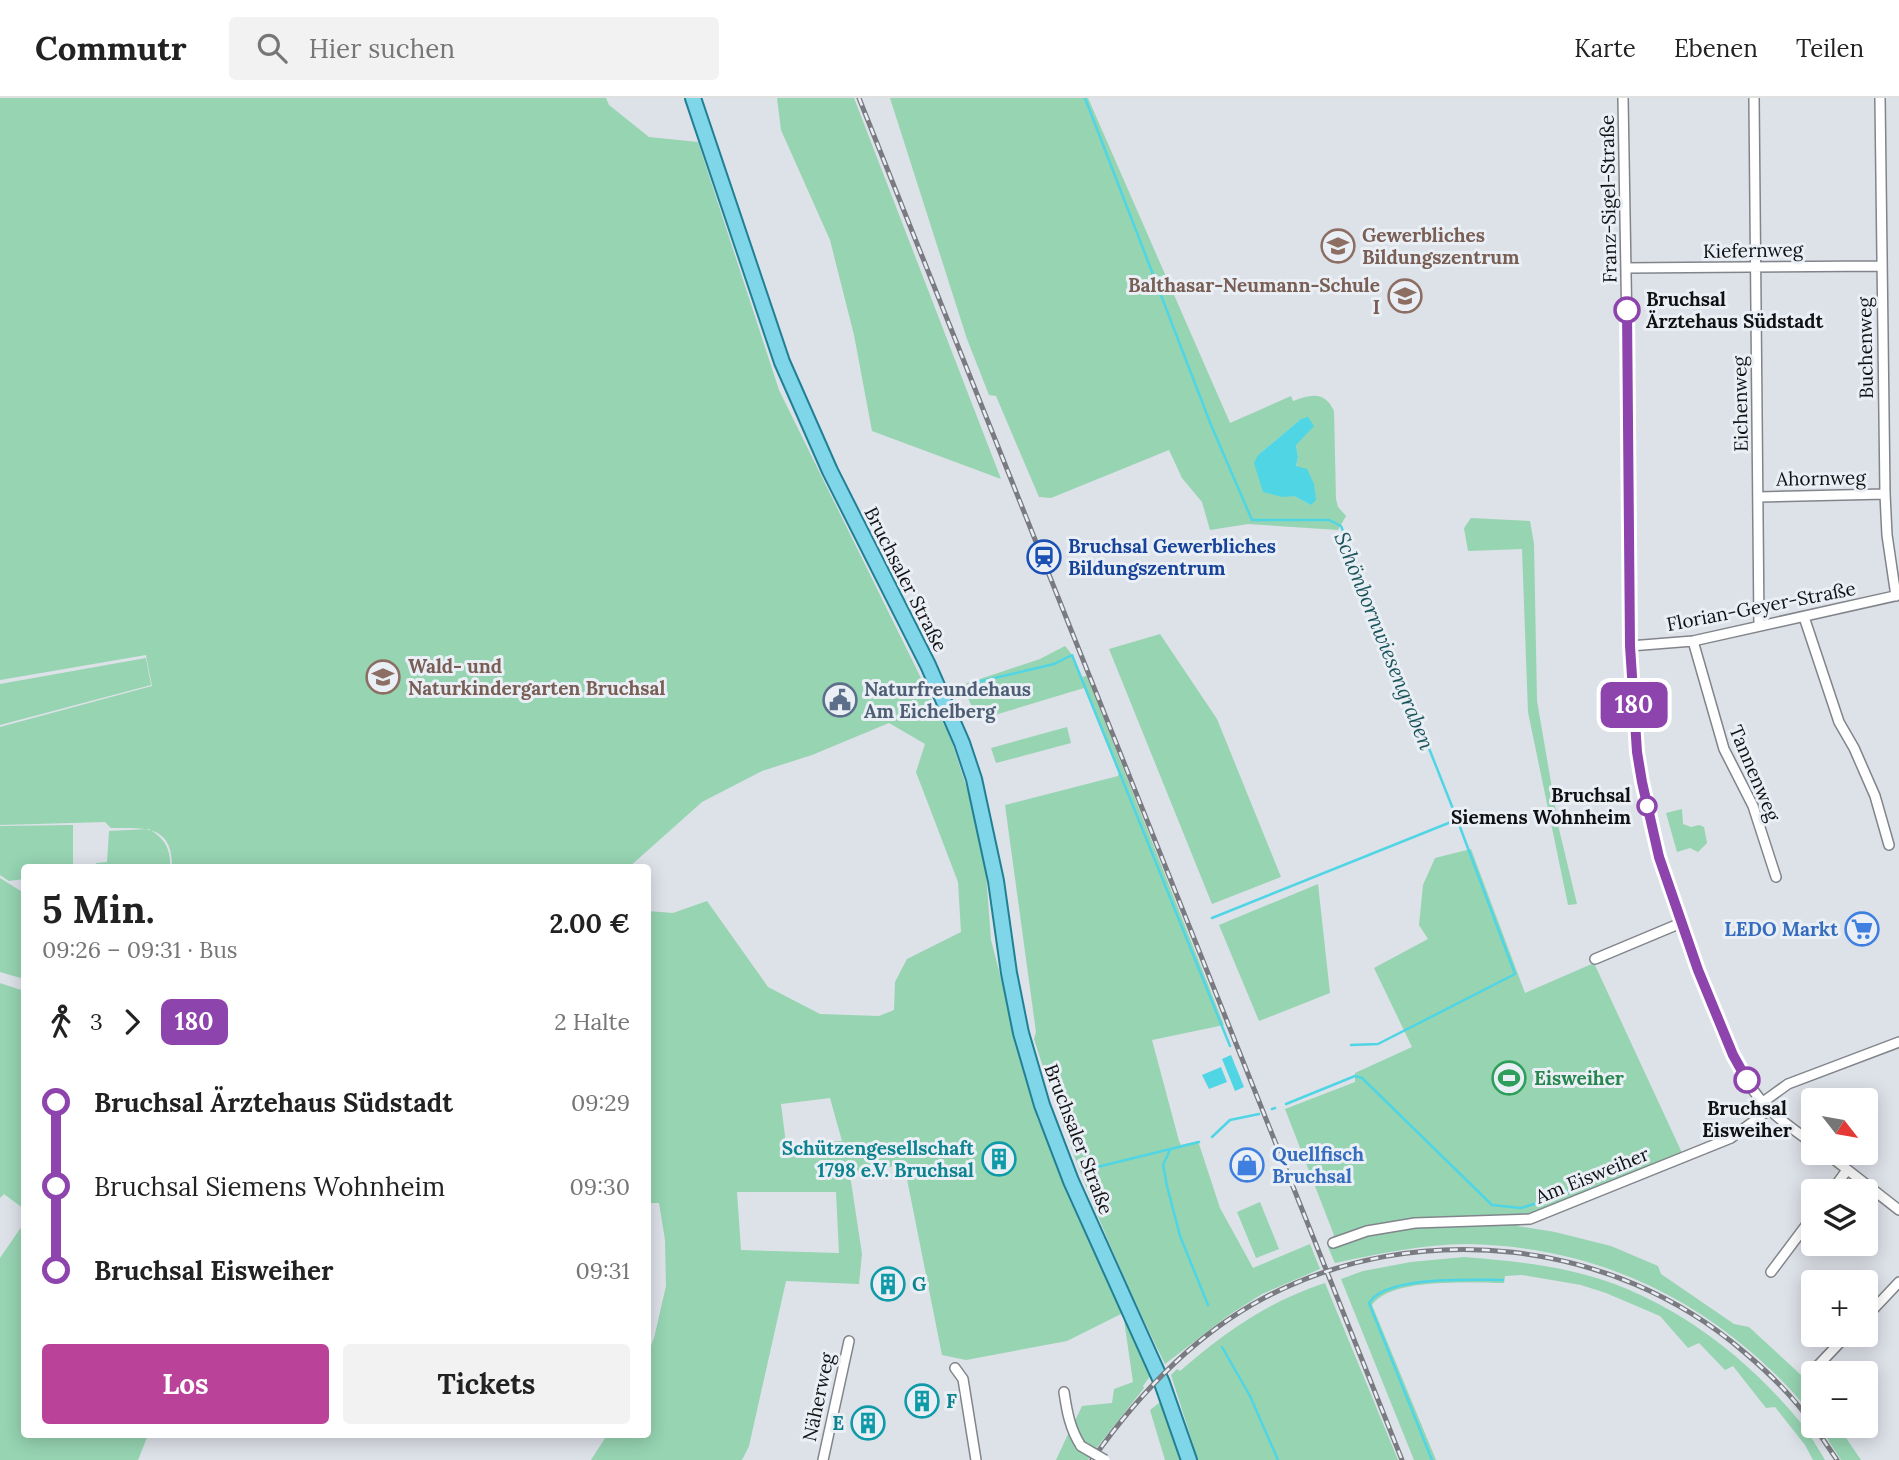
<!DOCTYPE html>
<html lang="de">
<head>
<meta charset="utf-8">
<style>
  body { margin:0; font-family:Lora,serif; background:#f2f2f2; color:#222; height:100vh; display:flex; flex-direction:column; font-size:26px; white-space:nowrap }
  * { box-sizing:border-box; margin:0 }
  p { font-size:23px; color:#767676 }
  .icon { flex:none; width:38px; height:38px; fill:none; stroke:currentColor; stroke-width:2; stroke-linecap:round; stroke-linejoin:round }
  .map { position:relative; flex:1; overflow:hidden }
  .panel { position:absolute; left:21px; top:766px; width:630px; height:574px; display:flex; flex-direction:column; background:#fff; border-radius:7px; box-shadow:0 4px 18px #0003 }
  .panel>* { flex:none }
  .badge { padding:0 14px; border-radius:10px; font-size:24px; line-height:46px }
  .needle { width:46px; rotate:121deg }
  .buttons { position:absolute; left:1801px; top:990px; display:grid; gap:14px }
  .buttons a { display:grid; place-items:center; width:77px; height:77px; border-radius:7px; background:#fff; box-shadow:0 4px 18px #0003; font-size:35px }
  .map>.badge { position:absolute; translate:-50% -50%; box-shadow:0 0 0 4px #fff }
  .legs { display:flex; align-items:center; gap:10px; height:77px; padding:0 21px; font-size:23px }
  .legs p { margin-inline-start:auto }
  .overview { display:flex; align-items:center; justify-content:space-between; height:119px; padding:0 21px }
  h1 { font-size:38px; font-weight:700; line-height:52px }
  .button { display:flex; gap:14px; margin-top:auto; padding:14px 21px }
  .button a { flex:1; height:80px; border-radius:7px; background:#ba4399; color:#fff; font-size:28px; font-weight:700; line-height:80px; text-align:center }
  .button a+a { background:#f2f2f2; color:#222 }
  ul { padding:0 21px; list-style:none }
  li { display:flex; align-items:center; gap:24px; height:84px; font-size:26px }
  li i { display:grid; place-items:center; width:10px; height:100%; margin:0 9px; background:currentColor }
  li i::after { content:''; width:18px; height:18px; margin:-9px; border:5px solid; border-radius:50%; background:#fff }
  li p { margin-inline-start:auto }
  li:first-child i { background:linear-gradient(#0000 50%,currentColor 0) }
  li:last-child i { background:linear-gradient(currentColor 50%,#0000 0) }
  header { display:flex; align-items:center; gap:42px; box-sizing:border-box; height:98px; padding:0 35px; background:#fff; border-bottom:2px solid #e0e0e0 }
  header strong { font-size:33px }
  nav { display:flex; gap:38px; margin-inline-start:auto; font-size:24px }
  .search { width:490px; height:63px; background:#f2f2f2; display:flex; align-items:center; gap:18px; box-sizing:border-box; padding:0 24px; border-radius:7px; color:#767676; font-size:26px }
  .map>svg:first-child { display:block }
</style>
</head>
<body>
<header>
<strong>Commutr</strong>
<div class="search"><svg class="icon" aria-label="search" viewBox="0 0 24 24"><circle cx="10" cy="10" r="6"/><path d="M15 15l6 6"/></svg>Hier suchen</div>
<nav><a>Karte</a><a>Ebenen</a><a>Teilen</a></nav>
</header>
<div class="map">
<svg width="1899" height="1362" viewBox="0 0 1899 1362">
  <rect width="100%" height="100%" fill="#dde1e8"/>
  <!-- green -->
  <path fill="#96d4b2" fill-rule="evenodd" d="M0 0H606L609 7 649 39 698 44 779 292 951 641 975 716 986 776 991 842 1037 1020 1151 1277 1143 1288 1144 1290 1094 1353 1083 1346 1073 1327 1082 1308 1112 1305 1114 1291 1133 1284 1123 1215 1067 1243 966 1262 942 1257 904 1066 850 1077 862 1156 859 1186 786 1183 749 1348 742 1362H591L607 1337H648V1255L654 1240 666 1188 665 1142 659 1105H648V813L673 815 707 803 768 889 820 916 879 918 894 912 895 884 907 861 961 834 958 784 916 674 925 646 889 625 812 657 762 673 702 704 628 770H172C173 726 145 730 111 730L105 724 0 727V629L152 588 146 557 0 582ZM830 1000 842 1043 786 1046 781 1006ZM737 1094H836L839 1155 741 1152Z
    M777 0H854L1001 381 872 333 854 237 830 142 781 32Z
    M890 0H1088L1230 325 1291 298 1293 303C1311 296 1325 293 1334 313L1336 401 1338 409 1346 418 1338 432 1248 426 1210 432 1202 404 1182 380 1169 352 1051 400 1039 399 996 298 989 297 967 241ZM1301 321 1296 347 1298 359 1296 369 1311 407 1294 398 1258 357Z
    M1471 420 1530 423 1534 446 1537 603 1559 731 1577 806 1568 807 1528 614 1522 451 1468 453 1464 430Z
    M1160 536 1217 621 1281 779 1212 806 1109 551Z
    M1065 548 1070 554 1082 579 1087 578 1224 927 1152 942 1179 1043 1181 1047 1198 1043 1220 1110 1253 1170 1310 1146 1320 1171 1262 1196 1229 1217 1165 1266C1113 1161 1069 1053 1034 941L1036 934 1005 707 1118 678 1119 675 1084 590 978 622 962 587 1040 561Z
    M146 560 151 587 0 627V586Z
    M1067 629 1071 645 996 665 991 650Z
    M1682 711 1683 726 1691 729 1699 727 1704 729 1707 745 1698 754 1690 750 1677 754 1666 715Z
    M73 727V770H24V781L9 783 0 777V728Z
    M149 731C165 741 171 751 170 770H96V765L107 764 109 733Z
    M1471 751 1525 895 1594 865 1683 1057 1542 1114 1517 1128 1555 1134 1611 1148 1658 1168 1661 1176 1734 1226 1749 1229 1801 1277 1813 1294V1320C1796 1295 1773 1273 1751 1254 1670 1184 1574 1148 1467 1146 1423 1146 1378 1156 1335 1165L1328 1149 1334 1137 1285 1011 1355 984V975L1412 949 1374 870 1428 841 1419 827 1423 787 1435 760Z
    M0 780 24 795V881L0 874Z
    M1318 786 1330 895 1259 923 1219 827Z
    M0 885 24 893V1111L4 1096 0 1100Z
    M1260 1104 1279 1151 1256 1160 1237 1114Z
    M24 1125V1337H148L138 1362H0V1160Z
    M1464 1159C1500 1162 1535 1165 1570 1173 1658 1192 1738 1250 1795 1318 1807 1331 1816 1347 1825 1362H1813L1805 1347 1775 1309 1766 1310 1733 1268 1725 1272 1699 1245 1688 1250 1660 1218 1606 1195 1581 1187 1522 1177 1505 1178 1504 1185C1472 1185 1391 1179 1372 1207L1436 1362H1414L1341 1181 1363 1173 1411 1164Z
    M1325 1185 1398 1362H1198L1171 1277 1177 1271 1180 1273C1224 1235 1269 1203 1325 1185Z
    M1164 1301 1186 1362H1165L1150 1312Z
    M1819 1328H1838L1861 1362H1841Z
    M1069 1334 1079 1350 1091 1357 1088 1362H1056Z"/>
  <!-- water -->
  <path fill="#50d5e5" d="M1308 319 1314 328 1296 347 1298 359 1296 368 1307 371 1314 386 1316 402 1311 407 1294 398 1282 399 1263 394 1254 365 1258 357 1301 321Z
    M1231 957 1244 989 1235 993 1222 961Z
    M1221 969 1227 984 1209 991 1202 977Z"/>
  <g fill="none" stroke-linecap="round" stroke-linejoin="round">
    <!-- stream -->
    <path stroke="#50d5e5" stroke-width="2.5" d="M1085 0 1211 327 1252 422H1329L1341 428 1457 721 1515 876 1378 946 1351 947
      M973 585 1054 566 1072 557 1230 948
      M1212 820 1456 722
      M1286 1006 1355 978 1362 980 1492 1107 1521 1110 1550 1101 1629 1067
      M1272 1011 1275 1010
      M1212 1039 1230 1022 1259 1016
      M1170 1052 1163 1067 1167 1088 1180 1138 1208 1207
      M1079 1063 1081 1064
      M1085 1072 1199 1044
      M1222 1249 1250 1298 1278 1362
      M1432 1362 1369 1205C1386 1177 1472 1182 1503 1182"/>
    <defs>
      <path id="street" d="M1623 0C1625 117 1627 235 1629 352 1631 461 1623 573 1641 681 1651 738 1670 791 1689 845 1707 896 1730 973 1770 1012 1782 1024 1799 1035 1813 1046
        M1754 0 1759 528
        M1880 0 1885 396 1887 437 1896 498
        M1626 170 1881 168
        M1759 399 1885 396
        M1804 519 1839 624 1854 650 1875 698 1889 747
        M1693 543 1724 651 1753 708 1776 779
        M1630 548 1693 543 1899 497
        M1595 861 1681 825
        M1763 1004 1788 986 1899 944
        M1826 1055 1899 1112
        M1831 1094 1847 1072
        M1333 1145 1367 1133 1415 1125 1530 1121 1731 1040 1769 1012
        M1771 1174 1813 1118
        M1866 1219 1899 1184
        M955 1270 963 1281 976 1362
        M1809 1277 1847 1237
        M1064 1294C1067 1314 1070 1331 1081 1348
        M823 1362 849 1243"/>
      <path id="primary" d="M693 0 782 264 830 373 928 567 962 645 974 681 996 783 1009 875 1021 935 1042 1007 1071 1083 1162 1285 1189 1362"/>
    </defs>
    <!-- street casing -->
    <use href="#street" stroke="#81858b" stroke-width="12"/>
    <!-- primary casing -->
    <use href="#primary" stroke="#218095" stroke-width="18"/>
    <!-- street -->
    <use href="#street" stroke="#fff" stroke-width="9"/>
    <!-- primary -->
    <use href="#primary" stroke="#7fd6e9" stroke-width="14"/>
    <defs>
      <path id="rail" d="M859 0 1402 1362
        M1814 1328 1837 1362
        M1092 1362C1137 1298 1194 1237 1264 1200 1418 1119 1613 1141 1744 1254 1769 1275 1794 1299 1813 1327"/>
    </defs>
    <!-- rail casing -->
    <use href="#rail" stroke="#797b80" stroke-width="5"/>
    <!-- rail -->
    <use href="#rail" stroke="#eaeff5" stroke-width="2.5" stroke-dasharray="8" stroke-linecap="butt"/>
    <defs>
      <path id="street-bridge" d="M1081 1348 1105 1362"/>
    </defs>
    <!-- street-bridge casing -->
    <use href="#street-bridge" stroke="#81858b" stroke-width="12" stroke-linecap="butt"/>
    <!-- street-bridge -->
    <use href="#street-bridge" stroke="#fff" stroke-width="9"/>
  </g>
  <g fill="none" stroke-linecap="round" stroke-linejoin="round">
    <defs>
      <path id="line-1" d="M1627 212 1630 548 1637 654 1642 684 1659 759 1698 872 1733 957 1747 982"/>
    </defs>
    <!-- line-1 casing -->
    <use href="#line-1" stroke="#fff" stroke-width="16"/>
    <!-- line-1 -->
    <use href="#line-1" stroke="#8e44ad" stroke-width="10"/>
  </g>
  <!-- icons -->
  <defs>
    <symbol id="school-ring" viewBox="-11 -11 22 22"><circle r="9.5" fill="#eaeff5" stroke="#8d6e63" stroke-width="1.5"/><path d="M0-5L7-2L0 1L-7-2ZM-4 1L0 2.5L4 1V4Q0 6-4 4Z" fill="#8d6e63"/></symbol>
    <symbol id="station-ring" viewBox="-11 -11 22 22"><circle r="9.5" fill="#eaeff5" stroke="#1a4fb4" stroke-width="1.5"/><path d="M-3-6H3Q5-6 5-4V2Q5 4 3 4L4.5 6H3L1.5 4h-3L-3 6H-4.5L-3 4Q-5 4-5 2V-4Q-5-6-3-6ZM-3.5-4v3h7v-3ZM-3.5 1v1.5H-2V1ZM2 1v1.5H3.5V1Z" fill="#1a4fb4"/></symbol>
    <symbol id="civic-ring" viewBox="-11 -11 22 22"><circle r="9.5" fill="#eaeff5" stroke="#5c6f8a" stroke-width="1.5"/><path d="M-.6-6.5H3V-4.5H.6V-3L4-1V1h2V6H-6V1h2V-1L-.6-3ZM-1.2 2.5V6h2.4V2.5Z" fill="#5c6f8a"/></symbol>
    <symbol id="supermarket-ring" viewBox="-11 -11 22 22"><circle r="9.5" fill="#eaeff5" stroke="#3f7fe0" stroke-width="1.5"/><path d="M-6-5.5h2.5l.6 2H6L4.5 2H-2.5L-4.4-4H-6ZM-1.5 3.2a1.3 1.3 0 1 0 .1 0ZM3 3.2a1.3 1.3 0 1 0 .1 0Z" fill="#3f7fe0"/></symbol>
    <symbol id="stadium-ring" viewBox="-11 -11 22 22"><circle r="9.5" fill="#eaeff5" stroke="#2e9e5b" stroke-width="1.5"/><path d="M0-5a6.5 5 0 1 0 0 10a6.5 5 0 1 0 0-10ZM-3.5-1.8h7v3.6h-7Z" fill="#2e9e5b"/></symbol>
    <symbol id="building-ring" viewBox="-11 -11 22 22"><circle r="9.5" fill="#eaeff5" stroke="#0f9aa8" stroke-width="1.5"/><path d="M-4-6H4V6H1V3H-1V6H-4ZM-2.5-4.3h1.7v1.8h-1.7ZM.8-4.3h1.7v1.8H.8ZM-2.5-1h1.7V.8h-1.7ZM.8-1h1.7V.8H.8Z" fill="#0f9aa8"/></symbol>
    <symbol id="shop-ring" viewBox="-11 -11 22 22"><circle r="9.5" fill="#eaeff5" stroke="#3f7fe0" stroke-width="1.5"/><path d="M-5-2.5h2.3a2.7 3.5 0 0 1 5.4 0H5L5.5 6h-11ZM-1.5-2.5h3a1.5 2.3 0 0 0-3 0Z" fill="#3f7fe0"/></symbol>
  </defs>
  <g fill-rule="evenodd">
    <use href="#school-ring" x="1319" y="129" width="38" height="38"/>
    <use href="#school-ring" x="1386" y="179" width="38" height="38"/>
    <use href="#station-ring" x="1025" y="440" width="38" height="38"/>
    <use href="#school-ring" x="364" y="560" width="38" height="38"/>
    <use href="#civic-ring" x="821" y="583" width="38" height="38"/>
    <use href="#supermarket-ring" x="1843" y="812" width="38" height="38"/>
    <use href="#stadium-ring" x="1490" y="961" width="38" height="38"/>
    <use href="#building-ring" x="980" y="1042" width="38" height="38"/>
    <use href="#shop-ring" x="1228" y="1048" width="38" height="38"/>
    <use href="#building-ring" x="869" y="1167" width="38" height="38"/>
    <use href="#building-ring" x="903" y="1284" width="38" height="38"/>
    <use href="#building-ring" x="849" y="1306" width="38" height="38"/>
  </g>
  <!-- markers -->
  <g fill="#fff" stroke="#8e44ad" stroke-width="3.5">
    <circle cx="1627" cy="212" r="12"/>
    <circle cx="1647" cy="708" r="9"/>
    <circle cx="1747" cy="982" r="12"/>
  </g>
  <g text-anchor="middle" stroke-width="6" stroke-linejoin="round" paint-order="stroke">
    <!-- street labels -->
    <g font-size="19" fill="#101113" stroke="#eaeff5">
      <text transform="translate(1608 101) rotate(-91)" y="7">Franz-Sigel-Straße</text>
      <text transform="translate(1753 152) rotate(-1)" y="7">Kiefernweg</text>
      <text transform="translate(1865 250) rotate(-91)" y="7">Buchenweg</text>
      <text transform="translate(1740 306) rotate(-91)" y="7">Eichenweg</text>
      <text transform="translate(1821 380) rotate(-1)" y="7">Ahornweg</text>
      <text transform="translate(906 481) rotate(63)" y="7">Bruchsaler Straße</text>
      <text transform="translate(1761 508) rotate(-11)" y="7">Florian-Geyer-Straße</text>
      <text transform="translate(1755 675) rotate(67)" y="7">Tannenweg</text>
      <text transform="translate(1079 1041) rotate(69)" y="7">Bruchsaler Straße</text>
      <text transform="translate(1592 1077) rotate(-22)" y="7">Am Eisweiher</text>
      <text transform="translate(818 1299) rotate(-78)" y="7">Näherweg</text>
    </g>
    <!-- education labels -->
    <g font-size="19" font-weight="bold" fill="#785e54" stroke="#eaeff5" text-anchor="start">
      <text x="1362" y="144">Gewerbliches<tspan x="1362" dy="22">Bildungszentrum</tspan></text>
      <text x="1380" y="194" text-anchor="end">Balthasar-Neumann-Schule<tspan x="1380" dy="22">I</tspan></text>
      <text x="408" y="575">Wald- und<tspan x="408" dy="22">Naturkindergarten Bruchsal</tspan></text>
    </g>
    <!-- stop labels -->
    <g font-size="19" font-weight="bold" fill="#101113" stroke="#eaeff5" text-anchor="start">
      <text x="1646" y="208">Bruchsal<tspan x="1646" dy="22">Ärztehaus Südstadt</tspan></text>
      <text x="1631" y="704" text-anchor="end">Bruchsal<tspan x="1631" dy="22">Siemens Wohnheim</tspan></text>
      <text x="1747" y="1017" text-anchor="middle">Bruchsal<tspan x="1747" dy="22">Eisweiher</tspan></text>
    </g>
    <!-- transit labels -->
    <g font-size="19" font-weight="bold" fill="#164399" stroke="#eaeff5" text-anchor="start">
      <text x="1068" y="455">Bruchsal Gewerbliches<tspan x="1068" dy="22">Bildungszentrum</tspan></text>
    </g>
    <!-- service labels -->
    <g font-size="19" font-weight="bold" fill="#4e5e75" stroke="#eaeff5" text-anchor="start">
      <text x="864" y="598">Naturfreundehaus<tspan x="864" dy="22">Am Eichelberg</tspan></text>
    </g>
    <!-- shop labels -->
    <g font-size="19" font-weight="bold" fill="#366cbe" stroke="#eaeff5" text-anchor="end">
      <text x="1838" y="838">LEDO Markt</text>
      <text x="1272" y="1063" text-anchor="start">Quellfisch<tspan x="1272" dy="22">Bruchsal</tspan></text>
    </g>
    <!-- leisure labels -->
    <g font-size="19" font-weight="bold" fill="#27864d" stroke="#eaeff5" text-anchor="start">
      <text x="1534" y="987">Eisweiher</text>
    </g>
    <!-- culture labels -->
    <g font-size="19" font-weight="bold" fill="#0d838f" stroke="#eaeff5" text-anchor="end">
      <text x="974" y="1057">Schützengesellschaft<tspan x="974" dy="22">1798 e.V. Bruchsal</tspan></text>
      <text x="912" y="1193" text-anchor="start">G</text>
      <text x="946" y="1310" text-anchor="start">F</text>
      <text x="844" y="1332">E</text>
    </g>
    <!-- water labels -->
    <g font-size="21" font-style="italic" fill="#1c545b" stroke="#eaeff5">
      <text transform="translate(1384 543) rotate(68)" y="7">Schönbornwiesengraben</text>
    </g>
  </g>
</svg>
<div class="buttons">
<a><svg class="needle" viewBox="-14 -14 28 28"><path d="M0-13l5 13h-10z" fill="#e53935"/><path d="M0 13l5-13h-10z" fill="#767676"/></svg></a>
<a><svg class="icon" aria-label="layers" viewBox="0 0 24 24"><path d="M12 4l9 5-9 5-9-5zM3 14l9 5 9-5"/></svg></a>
<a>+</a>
<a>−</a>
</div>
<b class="badge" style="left:1634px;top:607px;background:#8e44ad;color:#fff">180</b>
<section class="panel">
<div class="overview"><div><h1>5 Min.</h1><p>09:26 – 09:31 · Bus</p></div><b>2.00 €</b></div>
<div class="legs"><svg class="icon" aria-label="walk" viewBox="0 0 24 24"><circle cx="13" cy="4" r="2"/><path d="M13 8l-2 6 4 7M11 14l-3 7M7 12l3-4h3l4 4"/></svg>3<svg class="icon" aria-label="forward" viewBox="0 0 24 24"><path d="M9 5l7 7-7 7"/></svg><b class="badge" style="background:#8e44ad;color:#fff">180</b><p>2 Halte</p></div>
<ul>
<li><i style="color:#8e44ad"></i><b>Bruchsal Ärztehaus Südstadt</b><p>09:29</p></li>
<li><i style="color:#8e44ad"></i><span>Bruchsal Siemens Wohnheim</span><p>09:30</p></li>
<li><i style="color:#8e44ad"></i><b>Bruchsal Eisweiher</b><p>09:31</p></li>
</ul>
<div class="button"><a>Los</a><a>Tickets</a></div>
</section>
</div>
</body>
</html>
